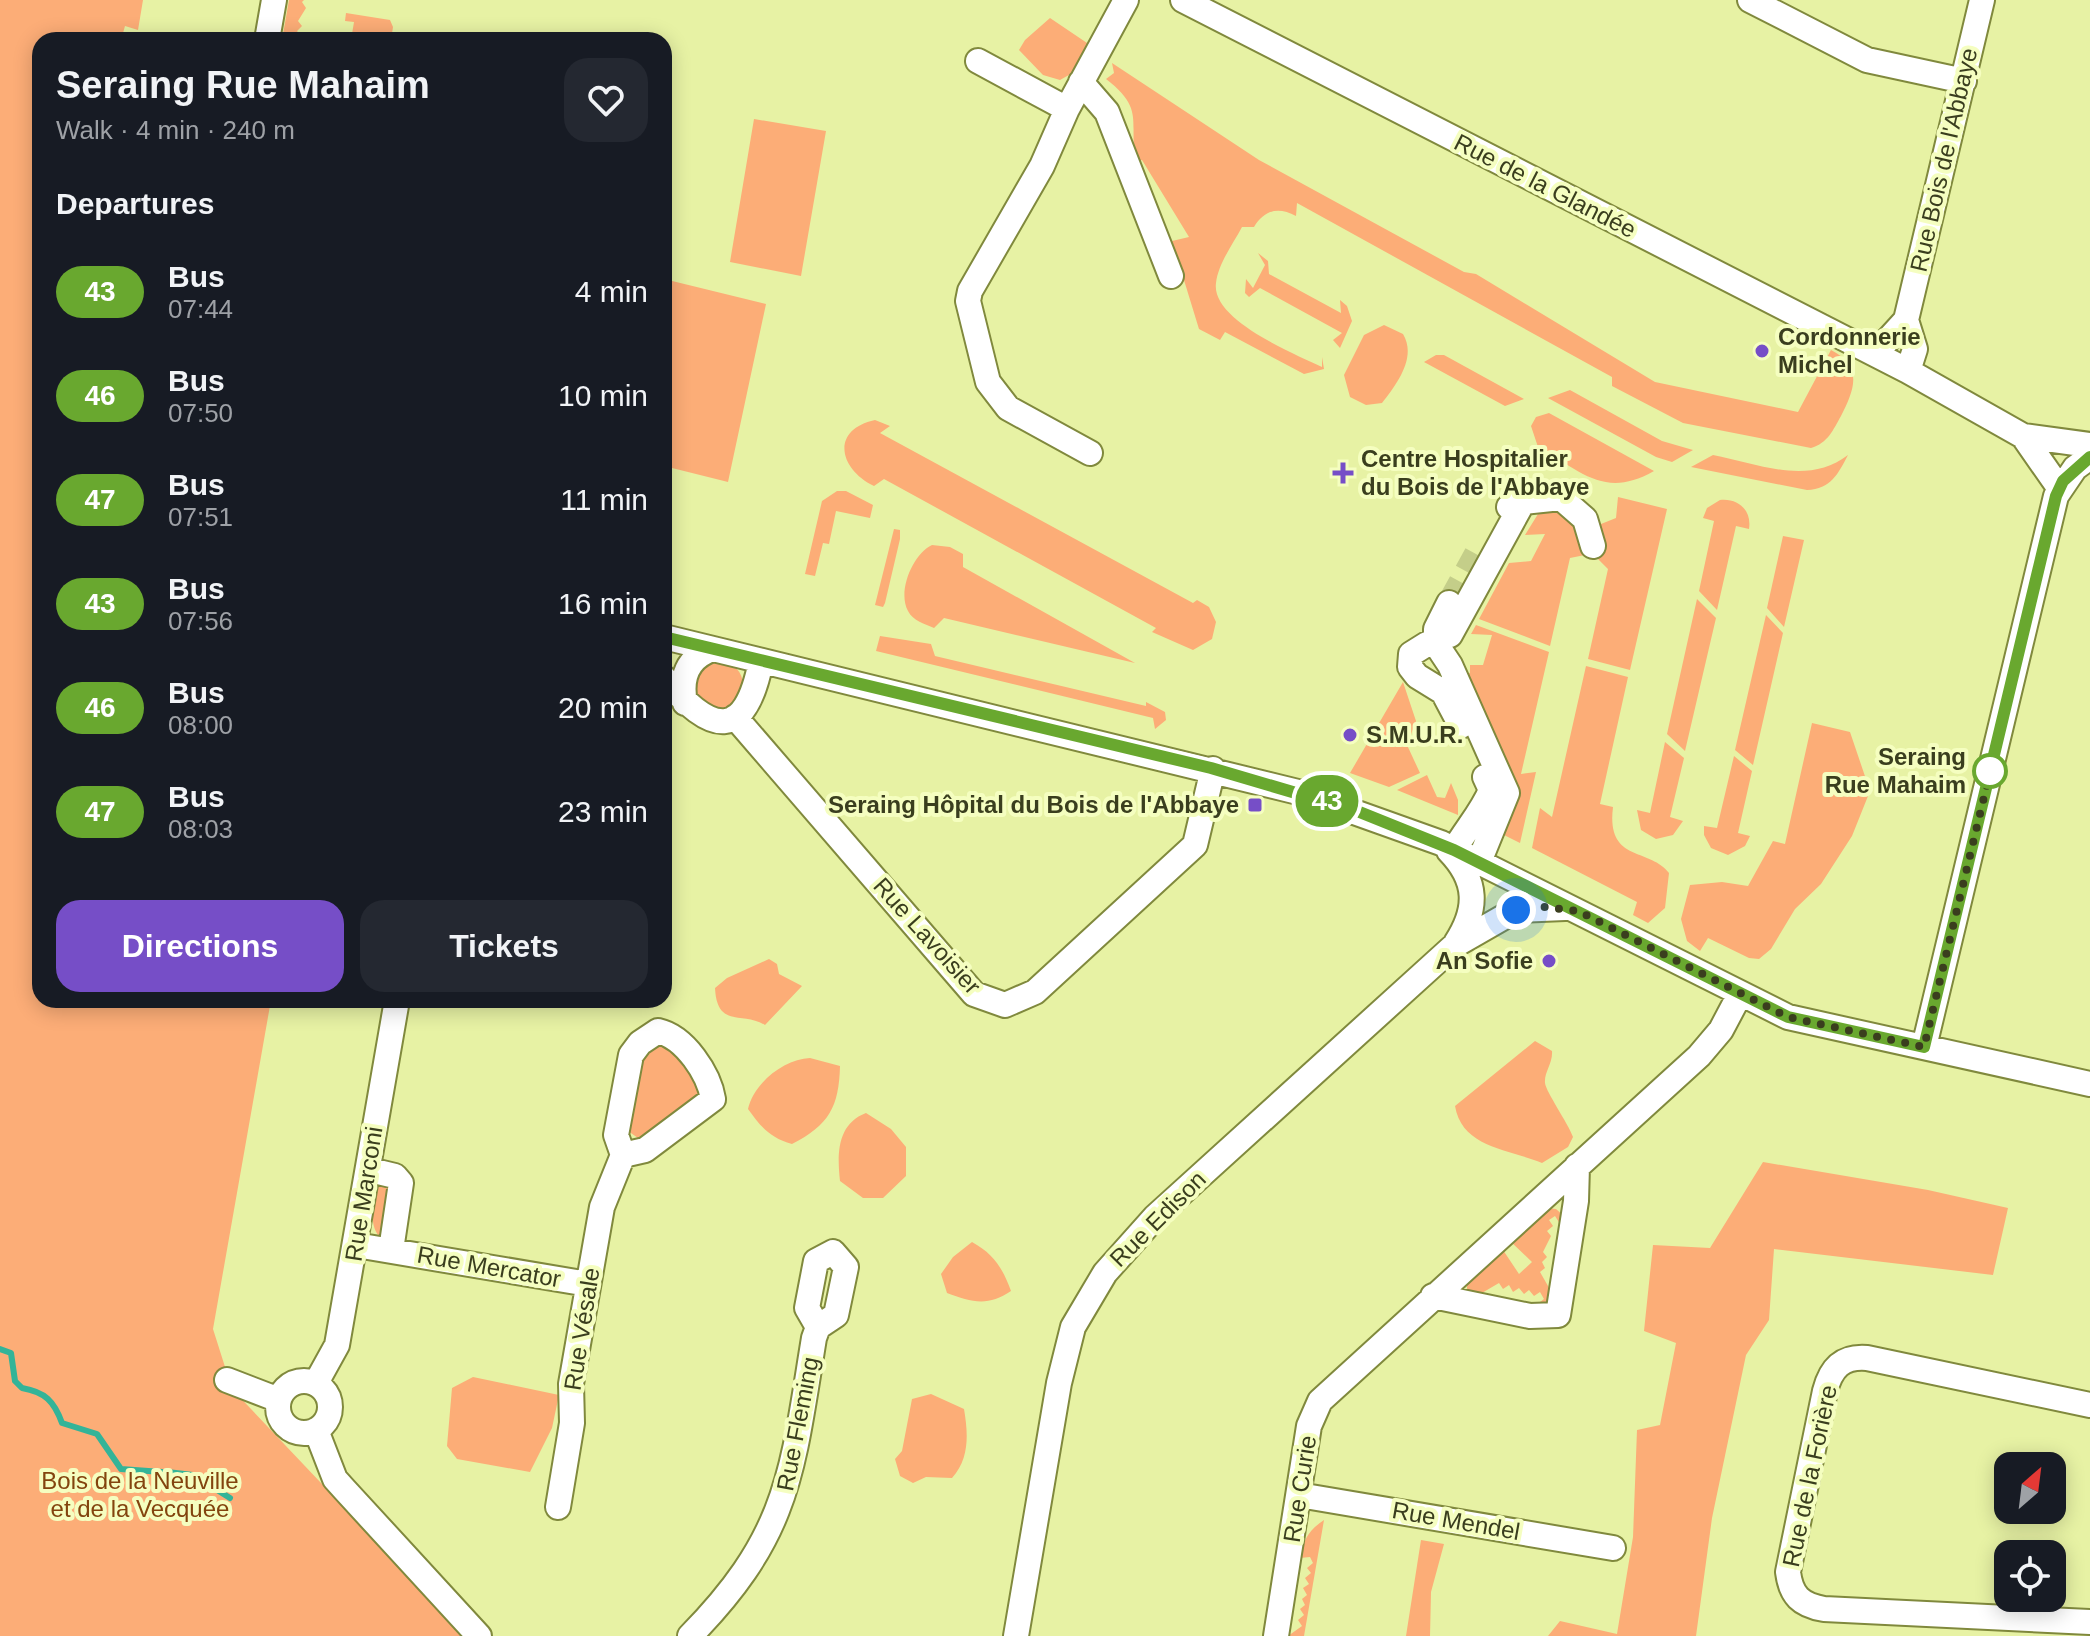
<!DOCTYPE html>
<html lang="en">
<head>
<meta charset="utf-8">
<style>
  body { margin:0; font-family:Arial,sans-serif; background:#242831; color:#f1f3f6; height:100vh; display:flex; flex-direction:column; font-size:30px; white-space:nowrap }
  * { box-sizing:border-box; margin:0 }
  p { font-size:26px; color:#9ea1a6 }
  .icon { flex:none; width:44px; height:44px; fill:none; stroke:currentColor; stroke-width:2; stroke-linecap:round; stroke-linejoin:round }
  .map { position:relative; flex:1; overflow:hidden }
  .panel { position:absolute; left:32px; top:32px; width:640px; height:976px; display:flex; flex-direction:column; background:#171b24; border-radius:24px; box-shadow:0 4px 20px #0003 }
  .panel>* { flex:none }
  .badge { padding:0 16px; border-radius:26px; font-size:28px; line-height:52px }
  .needle { width:52px; rotate:28deg }
  .controls { position:absolute; left:1994px; top:1452px; display:grid; gap:16px }
  .controls a { display:grid; place-items:center; width:72px; height:72px; border-radius:16px; background:#171b24; box-shadow:0 4px 20px #0003; font-size:40px }
  .you { position:absolute; width:40px; height:40px; margin:-20px; border:6px solid #fff; border-radius:50%; background:#1a73e8; box-shadow:0 0 0 12px #1a73e833 }
  .map>.badge { position:absolute; translate:-50% -50%; box-shadow:0 0 0 4px #fff }
  h2 { padding:0 24px; font-size:30px; line-height:72px }
  .round { display:grid; place-items:center; flex:none; width:84px; height:84px; border-radius:24px; background:#242831 }
  .head { display:flex; align-items:center; justify-content:space-between; height:136px; padding:0 24px }
  h1 { font-size:38px; font-weight:600; line-height:60px }
  .cta { display:flex; gap:16px; margin-top:auto; padding:16px 24px }
  .cta a { flex:1; height:92px; border-radius:24px; background:#764ec7; color:#fff; font-size:32px; font-weight:600; line-height:92px; text-align:center }
  .cta a+a { background:#242831; color:#f1f3f6 }
  ul { padding:0; list-style:none }
  li { display:flex; align-items:center; gap:24px; height:104px; padding:0 24px }
  li div { flex:1 }
  li b { display:block; font-size:30px }
  li em { font-style:normal }
  li .badge { min-width:88px; font-weight:700; text-align:center }
  .map>svg:first-child { display:block }
</style>
</head>
<body>
<div class="map">
<svg width="2090" height="1636" viewBox="0 0 2090 1636">
  <rect width="100%" height="100%" fill="#e7f2a4"/>
  <!-- green -->
  <path fill="#fcad77" d="M0 0H143L138 30 125 26 123 33 153 40H40V1000H271L213 1329 232 1389 466 1636H0Z
    M289 0H304L302 2 306 8 298 21 302 26 297 31 301 36 295 40H282Z
    M346 13 390 20 393 27 391 40H351L354 22 345 21Z
    M1050 18 1090 45 1076 71 1060 80 1043 75 1019 50 1025 40Z
    M1112 63 1259 160 1464 272 1476 274 1655 382 1798 412 1831 350C1863 366 1855 389 1841 416 1833 430 1828 443 1811 448L1683 423 1612 386V377L1297 203 1296 216C1279 207 1265 209 1254 227H1242C1233 244 1218 264 1216 283 1211 320 1293 353 1322 367V357L1324 369 1304 374 1225 332 1220 340 1199 329 1172 241 1189 237 1142 160 1136 163C1128 121 1146 110 1106 79L1114 73Z
    M754 119 826 131 801 276 730 262Z
    M1258 253 1268 261 1269 274 1341 313 1340 300 1347 306 1352 321 1340 348 1333 340 1342 333 1260 288 1249 297 1245 293 1246 279 1253 288 1265 265Z
    M664 279 766 304 728 482 664 466Z
    M1384 325 1403 334C1417 357 1397 384 1382 403L1366 405 1350 397 1344 375 1364 335Z
    M1436 355H1444L1524 399 1505 406 1424 362Z
    M1570 390 1662 441 1693 450 1672 462 1656 457 1548 398Z
    M1549 413 1654 471C1605 499 1582 472 1538 447L1531 426 1536 417Z
    M875 420 890 426 880 433 1193 603 1197 600 1209 607 1216 622 1212 639 1193 650 1152 632 1156 628 884 479 874 486C839 469 830 430 875 420Z
    M1713 455C1759 464 1808 486 1848 455 1838 474 1831 489 1807 490L1691 467Z
    M837 491H846L873 505 870 518 836 511 829 544 823 543 815 576 805 574 822 501Z
    M1618 497 1667 509 1630 670 1588 659 1608 569 1597 558 1599 543 1596 526 1616 518Z
    M1720 500C1738 498 1752 510 1749 529L1736 526 1717 610 1699 591 1714 521 1703 518 1707 508Z
    M1554 509 1571 516 1585 555 1570 558 1550 646 1479 619 1509 563 1531 561 1545 534 1525 535 1538 514Z
    M894 529 900 530V539L885 603 883 607 875 605Z
    M1783 536 1804 540 1784 627 1767 608Z
    M932 545 950 547 963 554V567L1135 663 944 618 934 628C925 624 913 621 908 611 897 591 913 554 932 545Z
    M1697 599 1716 618 1685 751 1667 734Z
    M1766 615 1783 633 1753 765 1735 750Z
    M1476 625 1549 652 1521 774 1536 772 1520 843 1500 833 1463 674 1470 673V665H1483L1492 635 1471 634Z
    M880 636 931 644 935 656 1146 706V702L1165 712 1166 720 1155 729 1153 718 876 651Z
    M695 685a24 24 0 1 1 48 0a24 24 0 1 1-48 0Z
    M1586 666 1628 677 1600 804 1613 807C1606 863 1649 847 1669 873L1665 908 1648 923 1633 915 1637 902 1532 848 1540 808 1552 817Z
    M1403 682 1416 721 1407 745 1420 773 1389 787 1350 773Z
    M1812 723 1850 732 1870 791 1852 836 1821 884 1795 909 1771 949 1759 959 1749 958 1708 938 1700 951 1687 941 1681 919 1690 885 1722 882 1748 886 1773 841 1785 844Z
    M1665 742 1684 758 1670 817 1683 821 1673 835 1656 839 1641 830 1637 810 1650 813Z
    M1734 756 1752 771 1738 833 1750 836 1745 846 1728 855 1711 848 1704 835V826L1717 828Z
    M1427 775 1437 797 1445 798 1451 783 1458 800V815L1397 790Z
    M769 959 777 964 779 974 802 986 765 1025C743 1011 717 1029 715 988L727 978Z
    M1535 1041 1552 1051C1553 1063 1544 1072 1545 1083 1546 1092 1568 1123 1573 1137L1568 1147 1542 1163C1509 1149 1462 1148 1455 1106Z
    M668 1042 700 1083 701 1096 638 1138 628 1131 636 1068 652 1044Z
    M810 1058 840 1066C839 1107 829 1125 792 1144 770 1138 761 1127 748 1109 754 1083 784 1059 810 1058Z
    M866 1113 891 1129 906 1147V1176L883 1198H863L840 1181C837 1154 837 1124 866 1113Z
    M1763 1162 1928 1190 2008 1208 1993 1275 1774 1249 1769 1320 1746 1355 1712 1518 1696 1636H1548L1560 1621 1617 1634 1633 1537 1637 1430 1660 1425 1676 1343 1644 1331 1653 1245 1710 1248Z
    M382 1184 389 1188 381 1238C368 1227 373 1203 377 1186Z
    M1546 1208 1556 1209 1564 1216V1230L1555 1216 1549 1220 1553 1226 1547 1231 1551 1236 1543 1252 1547 1257 1542 1262 1545 1268 1540 1272 1552 1293 1550 1303 1532 1308 1544 1299 1540 1292 1534 1296 1529 1290 1524 1294 1519 1288 1513 1292 1509 1285 1503 1289 1499 1283 1475 1297 1467 1291V1280L1501 1247 1519 1274 1532 1262 1509 1240Z
    M972 1242C994 1254 1003 1269 1011 1291 988 1307 971 1302 947 1293L941 1274 953 1257Z
    M473 1377 559 1395 552 1428 530 1472 457 1459 447 1446 452 1388Z
    M931 1394 964 1409C968 1433 970 1458 952 1478L926 1477 913 1483 900 1476 895 1459 902 1451 912 1399Z
    M1324 1520 1304 1636H1288L1302 1626 1298 1620 1304 1615 1300 1609 1305 1605 1302 1599 1307 1595 1303 1588 1309 1584 1305 1578 1311 1573 1307 1568 1313 1563 1310 1557 1300 1558C1303 1540 1309 1530 1324 1520Z
    M1421 1540 1444 1544 1431 1592 1430 1636H1406Z"/>
  <g fill="none" stroke-linecap="round" stroke-linejoin="round">
    <!-- stream -->
    <path stroke="#33b498" stroke-width="6" d="M0 1349 11 1353 15 1381 22 1388C45 1392 54 1401 62 1423L97 1434 121 1469 162 1472
      M167 1472 193 1475 230 1498"/>
    <!-- minor-tunnel -->
    <path stroke="#c4ce89" stroke-width="24" stroke-dasharray="24 12" stroke-linecap="butt" d="M1449 603 1476 554"/>
    <defs>
      <path id="minor" d="M1183 0 1908 371 2023 436 2090 445
        M1750 0 1867 60 1964 81
        M267 40 274 0
        M978 61 1067 109
        M1081 82 1107 112 1171 276
        M1906 320 1915 349 1908 371
        M1875 354 1906 320 1982 0
        M2023 436 2060 489
        M1090 453 1008 408 988 382 968 301 970 291 1042 166 1067 109 1126 0
        M1509 507 1523 502 1561 498 1585 519 1593 546
        M1449 603 1436 629V644L1450 665 1507 793 1479 862
        M1450 635 1523 502
        M664 637 1298 792 1441 843 1788 1017 2090 1084
        M1436 644H1427L1411 654 1410 667 1417 676 1443 692 1461 726
        M664 678C711 734 745 743 761 661
        M685 703C680 678 687 657 713 649
        M735 717 974 994 1005 1005 1035 992 1195 845 1213 769
        M1454 850C1466 829 1482 812 1491 790L1485 777
        M1449 851C1478 881 1478 909 1456 943
        M1924 1047 2056 496 2075 468 2090 457
        M370 1170 395 1176 401 1183 391 1250
        M356 1245 588 1284
        M1433 1296 1530 1316 1558 1315 1576 1201 1577 1166
        M227 1380 279 1400
        M278 1407a26 26 0 1 1 52 0a26 26 0 1 1-52 0Z
        M316 1383 337 1345 397 1000
        M2090 1405 1867 1358C1842 1356 1831 1368 1825 1391L1788 1572C1791 1596 1801 1605 1824 1609L2090 1622
        M316 1430 335 1479 344 1489 479 1636
        M1299 1495 1613 1548
        M558 1507 572 1423 571 1384 602 1207 623 1155 616 1135 631 1055 640 1043 658 1031C685 1037 709 1074 713 1099L645 1150 623 1155
        M690 1636C790 1534 792 1472 814 1338L818 1327 836 1315 846 1267 833 1252 816 1261 807 1308 818 1327
        M1016 1636 1059 1383 1073 1327 1105 1273 1155 1217 1455 945 1516 910 1565 908
        M1276 1636 1309 1426 1320 1401 1699 1056 1721 1030 1740 994"/>
    </defs>
    <!-- minor casing -->
    <use href="#minor" stroke="#80893d" stroke-width="28"/>
    <!-- minor -->
    <use href="#minor" stroke="#fff" stroke-width="24"/>
  </g>
  <g fill="none" stroke-linecap="round" stroke-linejoin="round">
    <defs>
      <path id="line" d="M664 637 1211 768 1357 811 1454 850 1788 1017 1924 1047 2056 496 2063 481 2090 457"/>
    </defs>
    <!-- line casing -->
    <use href="#line" stroke="#fff" stroke-width="18"/>
    <!-- line -->
    <use href="#line" stroke="#69a82f" stroke-width="12"/>
    <!-- walk -->
    <path stroke="#3a3e1e" stroke-width="8" stroke-dasharray="0 14.4" d="M1516 910 1544 907 1578 911 1788 1017 1924 1047 1991 768 1990 771"/>
  </g>
  <!-- markers -->
  <g fill="#764ec7" stroke="#f5fec0" stroke-width="3">
    <circle cx="1762" cy="351" r="8"/>
    <path d="M1339 461h8v8h8v8h-8v8h-8v-8h-8v-8h8z"/>
    <circle cx="1350" cy="735" r="8"/>
    <rect x="1247" y="797" width="16" height="16" rx="4"/>
    <circle cx="1549" cy="961" r="8"/>
  </g>
  <circle fill="#fff" stroke="#69a82f" stroke-width="4" cx="1990" cy="771" r="16"/>
  <g text-anchor="middle" stroke-width="8" stroke-linejoin="round" paint-order="stroke">
    <!-- street labels -->
    <g font-size="24" fill="#3a3e1e" stroke="#f5fec0">
      <text transform="translate(1944 160) rotate(-77)" y="8">Rue Bois de l'Abbaye</text>
      <text transform="translate(1545 186) rotate(27)" y="8">Rue de la Glandée</text>
      <text transform="translate(927 936) rotate(48)" y="8">Rue Lavoisier</text>
      <text transform="translate(364 1194) rotate(-81)" y="8">Rue Marconi</text>
      <text transform="translate(1158 1219) rotate(-45)" y="8">Rue Edison</text>
      <text transform="translate(489 1267) rotate(10)" y="8">Rue Mercator</text>
      <text transform="translate(582 1329) rotate(-81)" y="8">Rue Vésale</text>
      <text transform="translate(798 1424) rotate(-79)" y="8">Rue Fleming</text>
      <text transform="translate(1810 1476) rotate(-78)" y="8">Rue de la Forière</text>
      <text transform="translate(1300 1489) rotate(-81)" y="8">Rue Curie</text>
      <text transform="translate(1456 1521) rotate(10)" y="8">Rue Mendel</text>
    </g>
    <!-- poi labels -->
    <g font-size="24" font-weight="bold" fill="#3a3e1e" stroke="#f5fec0" text-anchor="start">
      <text x="1778" y="345">Cordonnerie<tspan x="1778" dy="28">Michel</tspan></text>
      <text x="1361" y="467">Centre Hospitalier<tspan x="1361" dy="28">du Bois de l'Abbaye</tspan></text>
      <text x="1366" y="743">S.M.U.R.</text>
      <text x="1239" y="813" text-anchor="end">Seraing Hôpital du Bois de l'Abbaye</text>
      <text x="1533" y="969" text-anchor="end">An Sofie</text>
    </g>
    <!-- stop labels -->
    <g font-size="24" font-weight="bold" fill="#3a3e1e" stroke="#f5fec0" text-anchor="end">
      <text x="1966" y="765">Seraing<tspan x="1966" dy="28">Rue Mahaim</tspan></text>
    </g>
    <!-- park labels -->
    <g font-size="24" fill="#83440e" stroke="#f5fec0">
      <text x="140" y="1489">Bois de la Neuville<tspan x="140" dy="28">et de la Vecquée</tspan></text>
    </g>
  </g>
</svg>
<div class="controls">
<a><svg class="needle" viewBox="-14 -14 28 28"><path d="M0-13l5 13h-10z" fill="#e53935"/><path d="M0 13l5-13h-10z" fill="#9ea1a6"/></svg></a>
<a><svg class="icon" aria-label="locate" viewBox="0 0 24 24"><circle cx="12" cy="12" r="6"/><path d="M12 2v4M12 18v4M2 12h4M18 12h4"/></svg></a>
</div>
<div class="you" style="left:1516px;top:910px"></div>
<b class="badge" style="left:1327px;top:801px;background:#69a82f;color:#fff">43</b>
<section class="panel">
<div class="head"><div><h1>Seraing Rue Mahaim</h1><p>Walk · 4 min · 240 m</p></div><a class="round"><svg class="icon" aria-label="heart" viewBox="0 0 24 24"><path d="M12 20l-8-8c-3-5 5-10 8-4 3-6 11-1 8 4z"/></svg></a></div>
<h2>Departures</h2>
<ul>
<li><span class="badge" style="background:#69a82f;color:#fff">43</span><div><b>Bus</b><p>07:44</p></div><em>4 min</em></li>
<li><span class="badge" style="background:#69a82f;color:#fff">46</span><div><b>Bus</b><p>07:50</p></div><em>10 min</em></li>
<li><span class="badge" style="background:#69a82f;color:#fff">47</span><div><b>Bus</b><p>07:51</p></div><em>11 min</em></li>
<li><span class="badge" style="background:#69a82f;color:#fff">43</span><div><b>Bus</b><p>07:56</p></div><em>16 min</em></li>
<li><span class="badge" style="background:#69a82f;color:#fff">46</span><div><b>Bus</b><p>08:00</p></div><em>20 min</em></li>
<li><span class="badge" style="background:#69a82f;color:#fff">47</span><div><b>Bus</b><p>08:03</p></div><em>23 min</em></li>
</ul>
<div class="cta"><a>Directions</a><a>Tickets</a></div>
</section>
</div>
</body>
</html>
